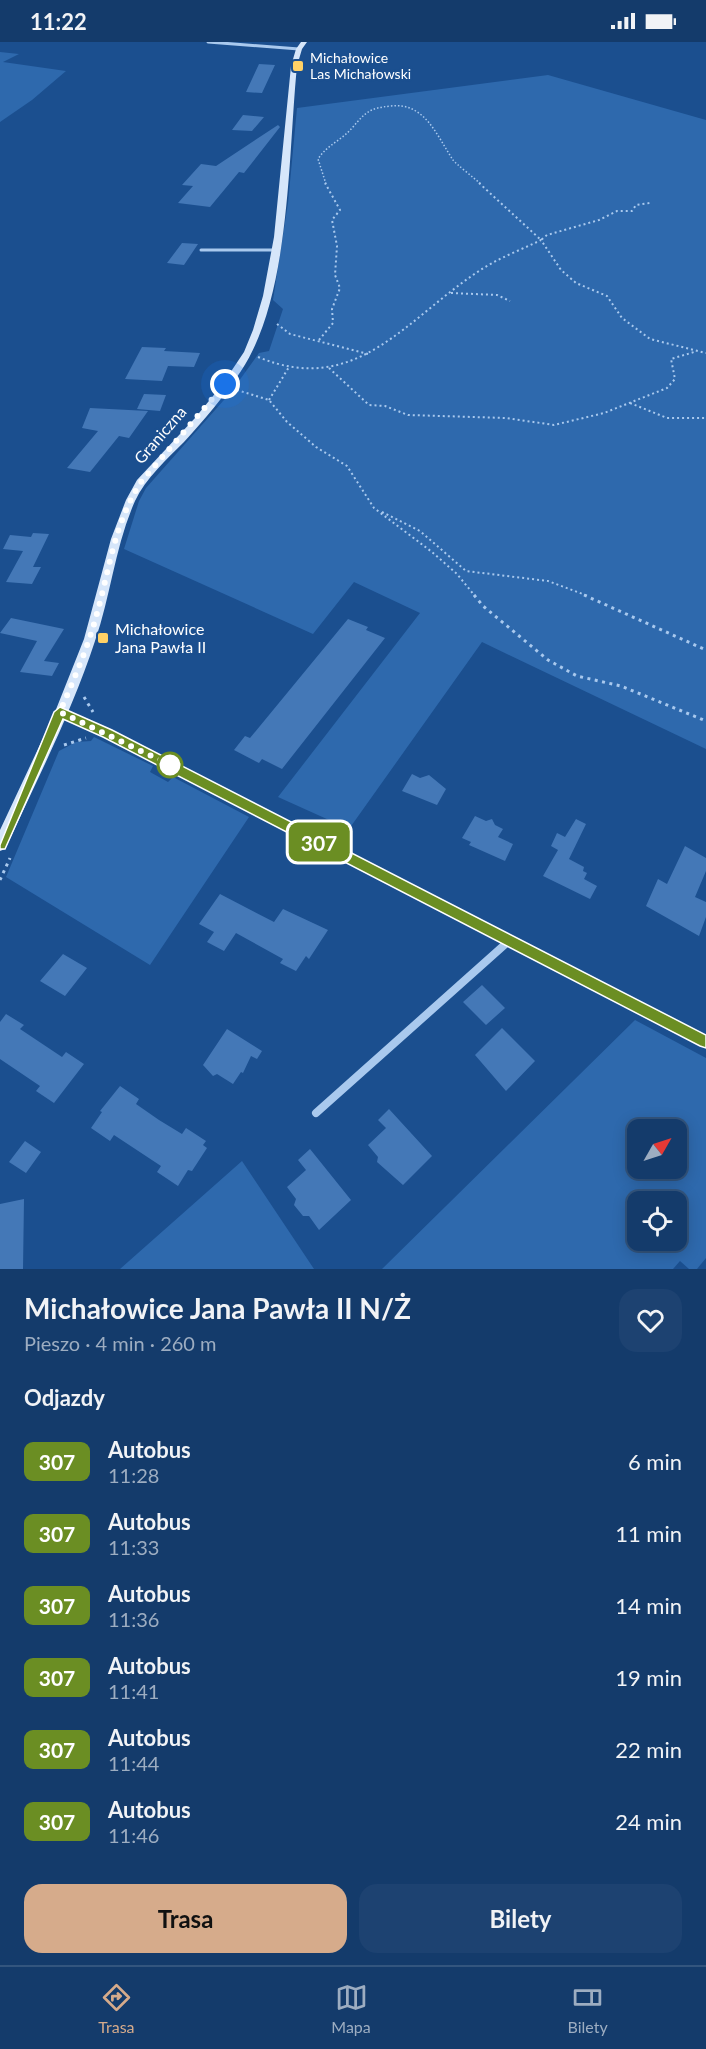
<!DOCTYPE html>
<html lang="pl">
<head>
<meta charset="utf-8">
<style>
  body { margin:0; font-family:Lato,sans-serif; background:#1d4271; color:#f1f3f6; height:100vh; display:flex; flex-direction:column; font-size:22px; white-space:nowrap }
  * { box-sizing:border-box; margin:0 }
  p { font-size:20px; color:#9dadc1 }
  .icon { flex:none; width:33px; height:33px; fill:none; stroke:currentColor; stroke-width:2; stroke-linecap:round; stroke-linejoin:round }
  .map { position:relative; height:1227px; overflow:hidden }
  .sheet { display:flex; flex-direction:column; background:#143b6b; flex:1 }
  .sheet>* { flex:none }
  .badge { padding:0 12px; border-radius:9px; font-size:21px; line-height:39px }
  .needle { width:39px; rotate:51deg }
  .buttons { position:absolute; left:627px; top:1077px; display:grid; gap:12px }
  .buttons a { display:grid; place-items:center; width:60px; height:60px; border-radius:12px; background:#143b6b; box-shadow:0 3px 15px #0003,0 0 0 2px #33557e; font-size:30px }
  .you { position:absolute; width:30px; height:30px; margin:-15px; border:4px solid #fff; border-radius:50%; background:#1a73e8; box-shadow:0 0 0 9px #1a73e833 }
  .map>.badge { position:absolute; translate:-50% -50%; box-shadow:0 0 0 3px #fff }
  h2 { padding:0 24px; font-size:22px; line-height:54px }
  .round { display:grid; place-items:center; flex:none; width:63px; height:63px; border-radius:18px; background:#1d4271 }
  .summary { display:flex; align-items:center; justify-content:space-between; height:102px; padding:0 24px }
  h1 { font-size:28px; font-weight:700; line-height:45px }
  .cta { display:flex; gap:12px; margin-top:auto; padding:12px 24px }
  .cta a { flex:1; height:69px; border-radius:18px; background:#d6ab8b; color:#111; font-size:24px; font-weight:700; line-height:69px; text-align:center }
  .cta a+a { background:#1d4271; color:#f1f3f6 }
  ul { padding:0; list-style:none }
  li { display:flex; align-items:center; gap:18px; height:72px; padding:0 24px }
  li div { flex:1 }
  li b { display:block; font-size:22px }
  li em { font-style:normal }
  li .badge { min-width:66px; font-weight:700; text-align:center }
  .status { display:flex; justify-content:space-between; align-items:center; height:42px; padding:0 30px; background:#143b6b; direction:ltr }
  .status svg { height:16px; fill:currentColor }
  .tab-bar { display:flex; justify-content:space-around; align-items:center; height:84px; border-top:2px solid #33557e; background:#143b6b; font-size:16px; color:#9dadc1 }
  .tab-bar a { display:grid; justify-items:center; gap:3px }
  .tab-bar .current { color:#d6ab8b }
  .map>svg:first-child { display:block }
</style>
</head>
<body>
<div class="status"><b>11:22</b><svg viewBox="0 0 49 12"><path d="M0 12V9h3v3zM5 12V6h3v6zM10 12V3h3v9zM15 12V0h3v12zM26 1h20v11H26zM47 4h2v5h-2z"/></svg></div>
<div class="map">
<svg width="706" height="1227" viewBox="0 0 706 1227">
  <rect width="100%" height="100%" fill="#1b4f8f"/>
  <!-- green -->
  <path fill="#2e69ad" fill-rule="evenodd" d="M0 10 19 12 3 20 66 29 32 58 0 80Z
    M548 33 706 78V707L482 600 349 787 278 755 420 571 354 540 313 592 124 507 139 459 146 446 231 350 259 311 269 309 283 267 273 258 288 161 297 66Z
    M94 695 153 724 150 730 168 740 173 735 249 775 150 923 6 835 59 709 76 700 91 699Z
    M635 978 706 1016V1216L697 1227H689L680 1219 673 1227H382ZM638 1088H676V1126H638ZM638 1160H676V1198H638Z
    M242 1119 314 1227H120Z"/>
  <!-- building -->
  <path fill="#4478b7" d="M259 22 275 23 262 51 246 50Z
    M243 73 264 75 252 89 232 88Z
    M278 83 280 85 244 131 239 130 210 165 178 161 193 144 182 143 201 122 216 124Z
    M182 201 198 202 184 223 167 221Z
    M142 305 166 306 164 309 200 311 194 325 168 324 162 339 125 337Z
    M144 352 166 353 160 369 137 367Z
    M90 366 148 369 129 396 119 394 90 430 67 426 98 389 82 386Z
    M33 491 49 492 33 525H41L32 542 6 540 23 509 3 507 10 493 31 495Z
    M11 576 64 587 44 619 59 621 52 634 20 630 37 599 0 591Z
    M348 577 368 585 366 588 385 596 282 727 262 717 259 721 234 708 245 694 250 696Z
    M412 732 420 736 429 733 446 747 437 763 402 749Z
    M475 774 486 779 492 777 495 783 503 787 498 795 513 802 505 819 469 803 471 800 462 796Z
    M576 777 586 782 569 817 584 825 583 829 587 831 584 837 597 844 590 857 543 834 558 808 551 804 557 791 565 795Z
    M685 804 706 816V829L695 855 706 860V875L699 894 646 864 658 837 667 842Z
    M220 852 274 880 283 867 328 888 309 917 306 914 296 929 280 921 283 917 236 891 224 909 207 900 214 890 199 882Z
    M63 912 87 926 65 954 40 939Z
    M482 943 505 966 486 983 463 960Z
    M6 972 24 983 20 987 62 1015 66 1010 84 1022 54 1061 36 1049 40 1044 0 1017V980Z
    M502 986 535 1019 506 1049 475 1013Z
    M227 987 262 1009 257 1017 251 1014 243 1031 241 1030 233 1042 217 1032 213 1034 203 1023Z
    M120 1044 139 1057 136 1062 159 1078 182 1092 186 1086 206 1099 203 1103 207 1106 192 1129 188 1128 178 1144 157 1130 161 1124 114 1093 110 1099 91 1086 102 1070 100 1069Z
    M389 1067 432 1114 403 1143 377 1120 378 1115 368 1103 386 1086 378 1078Z
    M25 1099 41 1110 26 1131 9 1120Z
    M310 1107 351 1158 319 1188 309 1174H303L294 1163 296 1157 287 1145 306 1128 298 1118Z
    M24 1157 23 1227H0V1162Z"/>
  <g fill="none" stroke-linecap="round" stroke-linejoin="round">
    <!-- path-far2 -->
    <path stroke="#a9c9ee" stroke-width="1.5" stroke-dasharray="1.5 2" stroke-linecap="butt" d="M326 142 318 117C327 103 342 98 352 86 366 70 369 66 391 64 425 60 437 94 453 118 455 121 475 137 481 142"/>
    <!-- path-far1 -->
    <path stroke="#a9c9ee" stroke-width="2" stroke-dasharray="2 3" stroke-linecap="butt" d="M479 141 541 198 547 193 599 178 617 169H632L636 163 650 161
      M451 251 497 253 510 259
      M277 282 290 292 368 312
      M319 298 333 281 332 267 340 246 335 233 337 204 332 178 340 168 325 141
      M258 315C356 356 407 276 479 229 498 216 521 208 541 198L561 228 576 241 607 254 622 276 650 297 706 311
      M329 326 369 363 385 364 408 373 506 376 554 383 604 371 667 346 675 337 671 317 694 310
      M237 348 269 358 287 380 316 405 347 424 374 466 432 510 457 532 475 554
      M269 358 289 325
      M630 361 667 376H706
      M382 470 420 489 466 529 548 539 588 554"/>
    <!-- path -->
    <path stroke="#a9c9ee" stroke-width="3" stroke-dasharray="3 4.5" stroke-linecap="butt" d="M474 553 483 564 548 618 577 634 621 644 706 679
      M584 553 706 608
      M84 655 93 670
      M64 703 86 696
      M0 838 10 816"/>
    <!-- lane -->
    <path stroke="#a9c9ee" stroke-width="3" d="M201 208H276"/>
    <!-- street-far2 -->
    <path stroke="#a9c9ee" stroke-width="3" d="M208 0 299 7"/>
    <!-- street-far1 -->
    <path stroke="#a9c9ee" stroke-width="7" d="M60 670 108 691 416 850"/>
    <!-- street -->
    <path stroke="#a9c9ee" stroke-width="8" d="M414 848 706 999
      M316 1071 510 898"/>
    <!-- secondary -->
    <path fill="#d6e6fa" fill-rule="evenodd" d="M301 0H307L302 7 297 24C288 113 291 254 241 329 224 355 204 378 184 400 166 418 146 436 135 459 115 504 111 553 95 599 72 669 38 736 7 803L5 807 0 809V788L53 675 84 597 111 497 126 458 137 438 195 376 222 343 244 310 253 288 263 254 274 195 291 24 296 7Z"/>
  </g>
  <!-- line -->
  <path fill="#6b8e23" stroke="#fff" stroke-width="1.5" d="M60 665 112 688 706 993V1006L700 1004 103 695 63 677 5 807H0V803L54 670Z"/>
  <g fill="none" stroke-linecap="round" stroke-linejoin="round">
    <!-- walk -->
    <path stroke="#fff" stroke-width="6" stroke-dasharray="0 10.8" d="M170 723 60 670C73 639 87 608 96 575 109 530 114 481 141 440L225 342"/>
  </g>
  <!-- markers -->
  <g fill="#ffd166" stroke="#1b4f8f" stroke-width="2">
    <rect x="292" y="18" width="12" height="12" rx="3"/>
    <rect x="97" y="590" width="12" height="12" rx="3"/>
  </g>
  <circle fill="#fff" stroke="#6b8e23" stroke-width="3" cx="170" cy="723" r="12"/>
  <g text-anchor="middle" stroke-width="4.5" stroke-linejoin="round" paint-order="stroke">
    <!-- far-poi labels -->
    <g font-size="14" fill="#fff" stroke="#1b4f8f" text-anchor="start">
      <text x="310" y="21">Michałowice<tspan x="310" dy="16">Las Michałowski</tspan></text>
    </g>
    <!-- street labels -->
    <g font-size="16" fill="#fff" stroke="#1b4f8f">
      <text transform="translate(160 393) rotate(-49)" y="6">Graniczna</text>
    </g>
    <!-- poi labels -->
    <g font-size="16" fill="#fff" stroke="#1b4f8f" text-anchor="start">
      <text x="115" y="593">Michałowice<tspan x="115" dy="18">Jana Pawła II</tspan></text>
    </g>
  </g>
</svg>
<div class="buttons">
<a><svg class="needle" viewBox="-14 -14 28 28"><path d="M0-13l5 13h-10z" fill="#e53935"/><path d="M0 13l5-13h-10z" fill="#9dadc1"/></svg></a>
<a><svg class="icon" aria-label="locate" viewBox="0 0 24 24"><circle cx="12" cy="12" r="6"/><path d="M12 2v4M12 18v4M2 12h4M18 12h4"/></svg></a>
</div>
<div class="you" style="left:225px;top:342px"></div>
<b class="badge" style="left:319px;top:800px;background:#6b8e23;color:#fff">307</b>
</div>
<section class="sheet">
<div class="summary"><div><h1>Michałowice Jana Pawła II N/Ż</h1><p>Pieszo · 4 min · 260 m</p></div><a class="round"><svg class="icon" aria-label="heart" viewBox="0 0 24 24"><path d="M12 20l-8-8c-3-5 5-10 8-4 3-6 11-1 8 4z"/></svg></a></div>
<h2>Odjazdy</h2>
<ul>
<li><span class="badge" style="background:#6b8e23;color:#fff">307</span><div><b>Autobus</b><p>11:28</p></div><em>6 min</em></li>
<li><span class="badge" style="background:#6b8e23;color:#fff">307</span><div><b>Autobus</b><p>11:33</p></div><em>11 min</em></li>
<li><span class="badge" style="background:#6b8e23;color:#fff">307</span><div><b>Autobus</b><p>11:36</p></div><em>14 min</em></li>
<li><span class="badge" style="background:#6b8e23;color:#fff">307</span><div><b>Autobus</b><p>11:41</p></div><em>19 min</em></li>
<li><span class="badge" style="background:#6b8e23;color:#fff">307</span><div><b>Autobus</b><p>11:44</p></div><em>22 min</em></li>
<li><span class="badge" style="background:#6b8e23;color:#fff">307</span><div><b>Autobus</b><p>11:46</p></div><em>24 min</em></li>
</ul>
<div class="cta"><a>Trasa</a><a>Bilety</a></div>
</section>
<nav class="tab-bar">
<a class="current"><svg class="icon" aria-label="directions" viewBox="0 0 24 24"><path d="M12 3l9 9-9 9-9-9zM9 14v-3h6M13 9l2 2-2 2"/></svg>Trasa</a>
<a><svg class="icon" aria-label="map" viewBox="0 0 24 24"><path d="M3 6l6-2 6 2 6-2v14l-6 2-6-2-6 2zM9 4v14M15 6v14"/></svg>Mapa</a>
<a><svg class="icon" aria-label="tickets" viewBox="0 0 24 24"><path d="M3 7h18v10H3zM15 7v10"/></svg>Bilety</a>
</nav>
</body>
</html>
